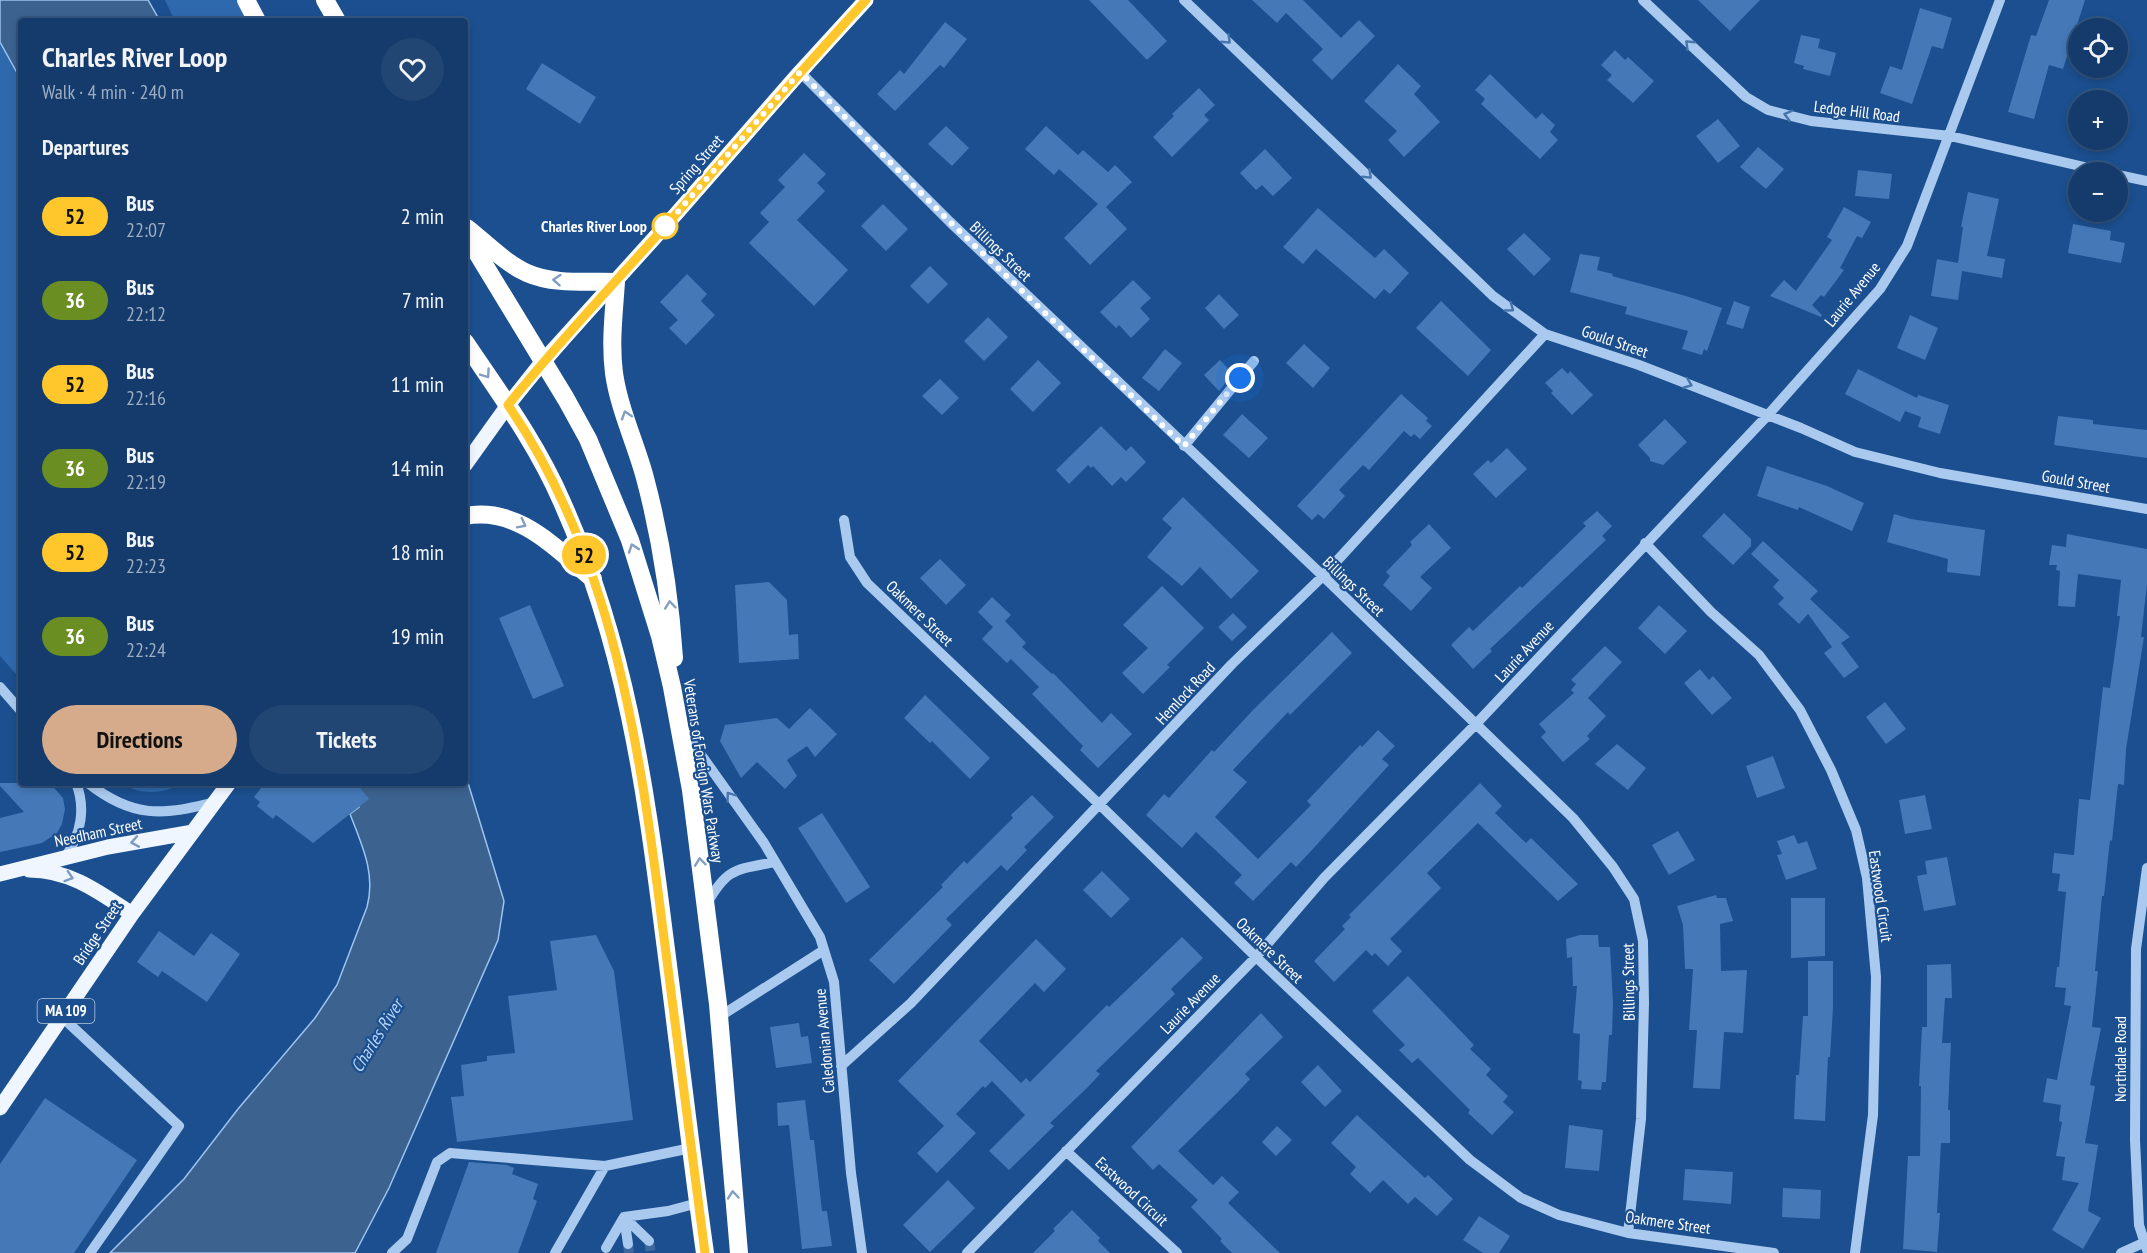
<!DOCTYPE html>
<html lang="en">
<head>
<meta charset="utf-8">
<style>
  body { margin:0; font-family:"PT Sans Narrow",sans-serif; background:#214673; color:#f1f3f6; height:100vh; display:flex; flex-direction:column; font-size:22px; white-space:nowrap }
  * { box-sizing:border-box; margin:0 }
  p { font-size:20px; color:#9dadc1 }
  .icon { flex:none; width:33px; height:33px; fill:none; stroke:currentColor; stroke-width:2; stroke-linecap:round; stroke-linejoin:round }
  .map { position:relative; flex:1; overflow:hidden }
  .drawer { position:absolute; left:18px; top:18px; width:450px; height:768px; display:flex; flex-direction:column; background:#143b6b; border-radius:6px; box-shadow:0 3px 9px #0003,0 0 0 2px #33557e }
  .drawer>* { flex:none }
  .badge { padding:0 12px; border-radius:20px; font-size:21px; line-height:39px }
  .fabs { position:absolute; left:2068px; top:18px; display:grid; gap:12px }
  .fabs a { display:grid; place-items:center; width:60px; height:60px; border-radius:50%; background:#143b6b; box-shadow:0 3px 9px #0003,0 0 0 2px #33557e; font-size:30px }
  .you { position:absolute; width:30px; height:30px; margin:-15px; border:4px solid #fff; border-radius:50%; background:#1a73e8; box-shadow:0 0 0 9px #1a73e833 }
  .map>.badge { position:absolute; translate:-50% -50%; box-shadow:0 0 0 3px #fff }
  h2 { padding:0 24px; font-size:22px; line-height:54px }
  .round { display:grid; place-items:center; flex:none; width:63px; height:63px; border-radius:32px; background:#214673 }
  .summary { display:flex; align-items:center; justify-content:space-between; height:102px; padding:0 24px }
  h1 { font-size:28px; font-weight:600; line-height:45px }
  .action { display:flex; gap:12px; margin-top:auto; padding:12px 24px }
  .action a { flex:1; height:69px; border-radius:36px; background:#d6ab8b; color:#111; font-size:24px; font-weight:600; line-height:69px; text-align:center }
  .action a+a { background:#214673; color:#f1f3f6 }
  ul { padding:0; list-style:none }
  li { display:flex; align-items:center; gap:18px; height:84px; padding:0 24px }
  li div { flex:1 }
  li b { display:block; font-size:22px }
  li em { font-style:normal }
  li .badge { min-width:66px; font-weight:700; text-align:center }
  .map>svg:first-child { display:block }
</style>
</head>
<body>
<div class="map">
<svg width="2147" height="1253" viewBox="0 0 2147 1253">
  <rect width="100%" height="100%" fill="#1b4f8f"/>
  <!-- green -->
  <path fill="#2e69ad" d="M165 0H241L252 21H175Z
    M0 42 21 80V670L16 674 0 656Z
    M120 783H183C162 795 140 795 120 783Z"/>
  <!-- water -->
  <path fill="#3c6290" stroke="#9cc4f0" stroke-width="1.5" d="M0 0H148L160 21H21V80L0 42Z
    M465 773 504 901 498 940 389 1188 355 1253H110L184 1179 238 1109 315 1018 337 985 367 907C376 874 362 845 350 814L359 807 340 783H465Z"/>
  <!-- building -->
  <path fill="#4478b7" d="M1089 0H1128L1167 41 1147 60Z
    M1252 0H1303L1341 38 1359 20 1375 36 1332 80 1312 60 1323 49 1286 13 1277 23Z
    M1698 0H1760L1730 31Z
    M2049 0H2085L2063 69 2049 65 2034 119 2008 112 2031 35 2036 36Z
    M1920 8 1952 18 1943 49 1932 46 1912 104 1880 93 1890 66 1902 70Z
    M945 22 967 39 944 68 940 65 895 111 877 94 900 70 904 74Z
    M1801 35 1820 39 1818 48 1836 53 1830 76 1803 69 1804 66 1794 63Z
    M1615 50 1625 60 1628 57 1654 81 1633 103 1607 80 1612 75 1601 65Z
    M542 63 596 97 580 124 526 89Z
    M1398 64 1421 86 1414 94 1440 122 1404 157 1388 140 1397 131 1364 101Z
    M1490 74 1536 119 1542 113 1555 125 1550 132 1558 140 1540 159 1481 104 1485 99 1475 90Z
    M1199 88 1215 105 1204 115 1209 120 1172 157 1153 137 1174 116 1172 114Z
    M1718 119 1740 146 1718 163 1696 136Z
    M946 126 969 148 952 166 928 144Z
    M1046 126 1078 155 1083 150 1108 172 1115 165 1132 182 1106 207 1127 229 1090 265 1064 238 1098 204 1059 169 1054 175 1025 149Z
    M1758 147 1784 169 1766 189 1740 167Z
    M1265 149 1292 178 1273 196 1262 185 1256 190 1240 173Z
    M804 153 826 174 817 183 825 191 797 220 848 270 814 306 749 243 769 222 760 213 785 187 778 180Z
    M1858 170 1892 174 1889 199 1855 196Z
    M1968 192 1999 199 1987 256 2005 259 2002 278 1962 271 1958 300 1931 296 1937 259 1958 263 1963 227H1961Z
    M883 204 908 229 886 251 861 226Z
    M1844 207 1871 222 1862 238 1857 236 1840 268 1844 270 1824 297 1821 295 1812 305 1822 315 1821 317 1770 296 1784 280 1796 291 1832 240 1827 237Z
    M1318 208 1375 258 1384 249 1409 273 1390 294 1384 289 1375 299 1316 249 1303 264 1283 247Z
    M2073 224 2111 231 2110 240 2125 243 2121 263 2068 253Z
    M1524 233 1551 259 1534 276 1507 249Z
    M1580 254 1600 257 1597 270 1613 274 1612 276 1686 296 1722 308 1707 351 1704 349 1702 355 1682 349 1688 331 1625 314 1627 307 1570 292Z
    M930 266 948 284 928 304 910 286Z
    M687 274 707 294 701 301 715 315 686 345 669 328 678 320 660 302Z
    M1133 280 1151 298 1140 308 1150 319 1131 338 1119 325 1116 328 1100 312Z
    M1219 294 1239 315 1224 329 1205 308Z
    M1441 301 1491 350 1468 376 1416 328Z
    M1734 301 1750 307 1743 329 1726 324Z
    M1910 315 1938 328 1925 360 1897 348Z
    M988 317 1008 337 984 361 964 341Z
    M1304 344 1330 368 1313 388 1286 363Z
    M1165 349 1182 363 1159 391 1142 378Z
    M1038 360 1061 383 1033 412 1010 389Z
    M1220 360 1233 374 1219 391 1204 375Z
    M1562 368 1568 374 1570 371 1593 395 1572 415 1551 393 1553 391 1545 383Z
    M1858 369 1917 398 1918 395 1949 405 1940 434 1918 427 1921 417 1905 411 1900 422 1845 394Z
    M940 379 959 398 942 415 922 396Z
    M1401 394 1428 418 1426 421 1432 426 1420 439 1414 434 1411 437 1404 431 1369 470 1363 465 1339 490 1345 496 1324 519 1318 514 1312 520 1297 506Z
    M1242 414 1268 438 1249 458 1223 435Z
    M2058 416 2093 420V424L2147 430V458L2054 445Z
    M1665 419 1687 442 1663 465 1650 461V458L1638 445Z
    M1101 426 1126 451 1131 446 1146 462 1126 482 1121 477 1112 486 1093 466 1091 468 1088 465 1069 484 1056 470Z
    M1507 448 1527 469 1496 498 1473 474 1488 460 1491 463Z
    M1767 466 1827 486 1864 503 1852 531 1799 507 1798 510 1757 496Z
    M1183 497 1259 571 1231 599 1200 567 1182 586 1147 557 1172 528 1162 519Z
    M1597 511 1612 526 1602 536 1606 540 1490 649 1492 651 1473 669 1451 645 1469 627 1473 631 1520 586 1522 588 1586 526 1583 523Z
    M1724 513 1751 539V546L1733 565 1702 536Z
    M1894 514 1911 519 1985 530 1980 576 1947 572 1948 559 1887 542Z
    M1429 524 1451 548 1420 577 1432 588 1411 611 1383 585 1390 576 1386 572 1412 545 1410 542Z
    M2067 534 2147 549V584L2141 637H2144L2126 749 2124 785 2118 784 2112 841 2110 840 2104 896H2102L2095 971H2098L2092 1027 2101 1028 2090 1085 2095 1086 2085 1143 2098 1145 2088 1211 2101 1218 2083 1249 2052 1230 2079 1183 2062 1180 2065 1157 2056 1156 2062 1122 2059 1121 2061 1105 2043 1102 2047 1078 2057 1080 2071 1006 2064 1005 2066 988 2055 987 2057 967H2059L2066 892 2058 891 2060 874 2052 873 2054 853 2074 855 2079 799 2090 800 2103 687 2110 688 2120 616H2117L2121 580 2078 574 2075 607 2058 606 2060 571 2056 570 2057 565H2049L2052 545 2066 547Z
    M1763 541 1818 591 1810 599 1850 637 1841 643 1859 667 1844 678 1824 653 1832 647 1808 614 1799 624 1778 604 1784 598 1773 587 1779 580 1751 554Z
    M940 559 966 585 946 605 920 578Z
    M769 582 787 600 789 635 798 634 799 659 739 663 735 585Z
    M1162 586 1204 628 1167 665 1170 667 1143 694 1122 673 1148 648 1123 625Z
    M992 597 1011 615 1005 621 1026 643 1022 647 1052 674 1053 673 1102 723 1111 713 1132 734 1098 768 1080 750 1083 746 1032 694 1039 687 1011 659 1007 663 982 639 993 627 978 612Z
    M530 605 564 686 533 699 499 618Z
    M1659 605 1687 631 1665 654 1638 628Z
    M1233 613 1247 627 1232 641 1218 627Z
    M1332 632 1352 653 1290 715 1288 712 1233 770 1247 782 1215 817 1258 859 1311 805 1307 801 1360 745 1362 747 1378 730 1395 746 1382 759 1389 765 1311 851 1296 867 1291 862 1253 901 1234 883 1242 875 1196 832 1182 848 1146 815 1164 794 1169 798 1212 750 1214 752 1254 709Z
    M1605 646 1622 662 1588 698 1606 716 1587 736 1590 739 1563 762 1541 737 1546 732 1539 724 1574 693 1571 690 1576 684 1571 680Z
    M1700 669 1709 680 1713 676 1732 698 1712 715 1684 683Z
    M925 695 990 758 970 779 932 741 930 743 904 718Z
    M1885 702 1906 729 1886 744 1866 717Z
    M810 708 837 734 815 757 807 746 787 760 797 776 785 789 757 762 741 778 720 741 725 725 777 718 789 729Z
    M1617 744 1646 768 1628 790 1595 764Z
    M1773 756 1785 788 1757 798 1746 766Z
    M0 783H50L63 798 65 809 62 824 57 833 42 843 0 852V818L24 812 0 786Z
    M265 783H356L369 799 313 843 276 815 273 819 257 806 260 802 254 797Z
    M1480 783 1502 806 1495 813 1526 843 1531 838 1578 884 1558 901 1478 823 1427 873 1441 888 1390 939 1402 951 1388 966 1375 953 1372 956 1366 950 1334 982 1314 961 1345 929 1342 926 1351 917 1349 915Z
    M1032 795 1054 817 1024 847 1027 850 1007 871 1001 865 946 919 952 925 894 984 869 960 943 887 941 885 964 861 967 864 1013 818 1011 815Z
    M1925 795 1932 829 1905 834 1899 800Z
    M822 813 870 887 846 903 798 828Z
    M1678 831 1695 860 1669 875 1652 845Z
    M1794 835 1798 844 1807 841 1817 869 1786 880 1777 855 1782 854 1777 841Z
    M1947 857 1956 905 1924 911 1917 876 1927 874 1925 861Z
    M1102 871 1130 899 1111 918 1083 890Z
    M1716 895 1717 898H1726L1733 921 1720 924 1721 971 1747 970 1743 1033 1724 1032 1720 1089 1693 1088 1697 1030H1689L1693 969H1685L1683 925 1677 906Z
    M1791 898H1825V956L1791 958Z
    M159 931 194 956 211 933 240 954 207 1002 162 971 158 977 137 962Z
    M596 935 614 971 633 1120 457 1142 451 1097 464 1096 461 1065 487 1061V1056L515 1053 508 996 557 990 550 941Z
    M1580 935H1598L1599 947H1610L1613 1003 1612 1035H1609L1606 1082H1602L1601 1090 1581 1089 1582 1081 1578 1080 1580 1034 1573 1033 1577 986H1573L1572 957 1567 958 1566 939Z
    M1182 937 1203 958 1171 989 1175 994 1096 1071 1100 1074 1087 1088 1050 1123 1054 1126 1009 1170 989 1151 1025 1115 992 1081 985 1088 983 1086 956 1114 976 1133 937 1173 917 1153 944 1126 898 1081 1036 939 1066 969 1044 992 1035 983 979 1041 1021 1083 1026 1078 1030 1082 1107 1005 1109 1007Z
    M1808 961H1833V1008L1830 1057H1828L1825 1121 1794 1119 1796 1075H1799L1803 1016H1808Z
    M1951 964 1952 998H1945L1942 1043H1951L1948 1110H1950V1143H1941L1937 1213H1940L1937 1252 1903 1249 1908 1156H1920L1921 1086H1919L1922 1027H1927V965Z
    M1408 976 1474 1045 1470 1049 1491 1069 1486 1075 1508 1096 1503 1102 1514 1112 1492 1135 1468 1113 1470 1110 1418 1058 1412 1063 1399 1050 1405 1045 1372 1011Z
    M1261 1013 1283 1037 1245 1074 1250 1079 1238 1092 1178 1151 1213 1185 1222 1176 1239 1192 1228 1203 1280 1253H1232L1220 1241 1222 1239 1191 1207 1198 1200 1159 1164 1153 1170 1131 1147Z
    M799 1023 801 1037 808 1036 812 1063 776 1068 770 1027Z
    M1318 1065 1342 1091 1325 1107 1301 1082Z
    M45 1098 137 1160 74 1253H0V1164Z
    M805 1100 810 1140H814L822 1211H827L832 1246 802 1249 789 1125 778 1126 777 1103Z
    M1357 1115 1425 1178 1428 1175 1453 1199 1437 1216 1415 1197 1408 1204 1383 1180 1370 1193 1350 1174 1356 1167 1331 1143Z
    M1569 1125 1603 1130 1599 1171 1565 1168Z
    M1277 1126 1292 1140 1276 1156 1262 1142Z
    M469 1162 507 1165 514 1168 512 1174 538 1184 533 1199 537 1201 518 1253H436Z
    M1685 1169 1733 1172 1731 1204 1683 1200Z
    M948 1180 975 1208 930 1252 903 1225Z
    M1783 1188 1821 1190 1820 1219 1782 1217Z
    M1072 1210 1100 1238 1098 1241 1110 1253H1033L1055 1231 1053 1229Z
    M1479 1216 1510 1236 1499 1253H1483L1463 1240Z"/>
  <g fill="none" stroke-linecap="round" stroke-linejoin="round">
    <!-- minor-tunnel -->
    <path stroke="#3d69a0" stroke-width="10" stroke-dasharray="10 5" stroke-linecap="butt" d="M649 1241 651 1253
      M628 1244 629 1253"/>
    <!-- minor -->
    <path stroke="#a9c9ee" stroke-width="10" d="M1184 0 1493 296 1545 334 1639 365 1801 428 1855 452 1940 473 2147 509
      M1643 0 1746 97 1768 110 1811 121 1950 136 2106 172
      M800 72 950 222 1323 576 1573 818 1613 867 1634 899 1643 941 1644 1003 1641 1119 1628 1233
      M2118 175 2147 181
      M1184 446 1254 361
      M844 520 850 557 867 583 1100 805 1256 957 1470 1160 1521 1198 1559 1215 1628 1233 1774 1253
      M1645 543 1711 612 1759 655 1800 710 1831 770 1856 830 1867 878 1876 977 1873 1115 1855 1253
      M0 687 21 711
      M684 731 764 843 820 937 834 982 851 1173 862 1253
      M88 783C132 818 163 816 215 802
      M66 856C81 834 86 808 76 783
      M2147 868 2136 949 2135 1140 2139 1225 2147 1250
      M706 905C727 868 734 870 775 862
      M62 1017 179 1126 90 1253
      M719 1017 824 950
      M841 1066 911 1003 1232 664 1323 576 1545 334
      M1066 1151 1177 1253
      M624 1217 668 1211 698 1203
      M624 1217 649 1241
      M624 1217 628 1244
      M606 1248 624 1217
      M392 1253 407 1239 437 1162 450 1153 605 1166 691 1148
      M555 1253 605 1166
      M967 1253 1256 957 1324 878 1476 724 1767 416 1880 289 1907 246 2000 0
      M2121 1253 2143 1243"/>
    <!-- major -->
    <path stroke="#f0f6ff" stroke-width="15" d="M465 465 508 405 543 361 676 214 800 72 866 0
      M29 870C70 870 99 892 132 914
      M0 874 108 847 193 832
      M0 1108 132 914 229 783"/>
    <!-- highway -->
    <path stroke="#fff" stroke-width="18" d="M246 0 257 21
      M325 0 337 21
      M467 228C486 243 505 263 527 273 554 285 587 281 616 282 614 312 610 343 614 373 619 409 636 444 645 478 661 538 670 597 674 658
      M465 233 566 399 588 439 630 540 660 636 672 687 691 790 718 1004 739 1253
      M465 342C500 394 537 444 562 502 625 643 645 783 664 934 678 1040 690 1147 705 1253
      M465 516C518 506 555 548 593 579"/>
  </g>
  <!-- one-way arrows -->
  <defs><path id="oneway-chevron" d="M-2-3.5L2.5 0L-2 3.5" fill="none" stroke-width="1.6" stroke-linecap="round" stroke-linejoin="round" transform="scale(1.5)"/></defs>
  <g stroke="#4674ac">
    <use href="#oneway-chevron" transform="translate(1227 40) rotate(44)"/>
    <use href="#oneway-chevron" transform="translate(1689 44) rotate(-136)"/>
    <use href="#oneway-chevron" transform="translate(1788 115) rotate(-165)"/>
    <use href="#oneway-chevron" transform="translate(1368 175) rotate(44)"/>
    <use href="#oneway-chevron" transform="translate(1510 308) rotate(36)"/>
    <use href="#oneway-chevron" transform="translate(1688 384) rotate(22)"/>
    <use href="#oneway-chevron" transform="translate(730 796) rotate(-126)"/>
  </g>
  <g stroke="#829ec1">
    <use href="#oneway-chevron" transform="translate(557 280) rotate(-176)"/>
    <use href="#oneway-chevron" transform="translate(486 374) rotate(55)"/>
    <use href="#oneway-chevron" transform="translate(626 415) rotate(-108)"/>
    <use href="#oneway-chevron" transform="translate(522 524) rotate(27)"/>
    <use href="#oneway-chevron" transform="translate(633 548) rotate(-109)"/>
    <use href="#oneway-chevron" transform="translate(670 605) rotate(-96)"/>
    <use href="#oneway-chevron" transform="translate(700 862) rotate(-97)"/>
    <use href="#oneway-chevron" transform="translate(733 1195) rotate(-95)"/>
  </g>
  <g stroke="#7b9ac1">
    <use href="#oneway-chevron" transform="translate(135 842) rotate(170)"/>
    <use href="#oneway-chevron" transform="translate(69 877) rotate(18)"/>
  </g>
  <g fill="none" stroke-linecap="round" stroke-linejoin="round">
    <defs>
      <path id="line" d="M705 1253C691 1145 677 1037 663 930 640 749 614 559 508 405 556 345 609 289 661 231 729 154 796 76 866 0"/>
    </defs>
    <!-- line casing -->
    <use href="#line" stroke="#fff" stroke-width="14"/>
    <!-- line -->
    <use href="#line" stroke="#ffc72c" stroke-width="9"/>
    <!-- walk -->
    <path stroke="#fff" stroke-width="6" stroke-dasharray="0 10.8" d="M665 226 661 231 800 72 950 222 1184 446 1240 378"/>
  </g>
  <!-- markers -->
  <circle fill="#fff" stroke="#ffc72c" stroke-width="3" cx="665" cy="226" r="12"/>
  <g text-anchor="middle" stroke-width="4.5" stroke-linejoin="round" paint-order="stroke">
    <!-- shield labels -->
    <rect fill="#1b4f8f" stroke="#bbcadd" stroke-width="1.5" x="37.5" y="999" width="57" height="24" rx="4.5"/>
    <g font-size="15" font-weight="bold" fill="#fff">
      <text x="66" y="1016">MA 109</text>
    </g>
    <!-- street labels -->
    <g font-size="16" fill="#fff" stroke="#1b4f8f">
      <text transform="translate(1857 111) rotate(7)" y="6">Ledge Hill Road</text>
      <text transform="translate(696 164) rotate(-49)" y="6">Spring Street</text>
      <text transform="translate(1001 251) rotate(44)" y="6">Billings Street</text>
      <text transform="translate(1852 294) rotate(-51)" y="6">Laurie Avenue</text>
      <text transform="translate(1615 341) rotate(19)" y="6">Gould Street</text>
      <text transform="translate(2076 481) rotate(10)" y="6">Gould Street</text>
      <text transform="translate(1354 586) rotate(44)" y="6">Billings Street</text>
      <text transform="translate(920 613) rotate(44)" y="6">Oakmere Street</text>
      <text transform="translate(1524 651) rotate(-47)" y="6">Laurie Avenue</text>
      <text transform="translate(1185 693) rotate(-47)" y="6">Hemlock Road</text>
      <text transform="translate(704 771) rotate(81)" y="6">Veterans of Foreign Wars Parkway</text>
      <text transform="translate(98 832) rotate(-12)" y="6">Needham Street</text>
      <text transform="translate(1881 896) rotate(82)" y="6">Eastwood Circuit</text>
      <text transform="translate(97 933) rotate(-56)" y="6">Bridge Street</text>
      <text transform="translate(1270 950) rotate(44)" y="6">Oakmere Street</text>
      <text transform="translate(1628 982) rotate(-91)" y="6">Billings Street</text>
      <text transform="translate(1190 1003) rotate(-46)" y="6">Laurie Avenue</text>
      <text transform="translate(824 1041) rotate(-95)" y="6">Caledonian Avenue</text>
      <text transform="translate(2120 1059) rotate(-90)" y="6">Northdale Road</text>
      <text transform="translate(1132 1191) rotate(43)" y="6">Eastwood Circuit</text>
      <text transform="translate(1668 1222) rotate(8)" y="6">Oakmere Street</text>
    </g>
    <!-- stop labels -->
    <g font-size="16" font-weight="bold" fill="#fff" stroke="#1b4f8f" text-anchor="end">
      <text x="647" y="232">Charles River Loop</text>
    </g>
    <!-- water labels -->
    <g font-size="18" font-style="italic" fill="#b5d3f5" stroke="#1b4f8f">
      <text transform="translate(377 1036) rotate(-58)" y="6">Charles River</text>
    </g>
  </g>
</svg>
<div class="fabs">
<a><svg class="icon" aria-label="locate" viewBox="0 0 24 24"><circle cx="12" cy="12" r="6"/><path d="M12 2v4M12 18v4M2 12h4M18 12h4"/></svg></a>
<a>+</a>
<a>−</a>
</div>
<div class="you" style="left:1240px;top:378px"></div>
<b class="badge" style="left:584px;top:555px;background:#ffc72c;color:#111">52</b>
<section class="drawer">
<div class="summary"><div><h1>Charles River Loop</h1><p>Walk · 4 min · 240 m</p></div><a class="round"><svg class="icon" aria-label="heart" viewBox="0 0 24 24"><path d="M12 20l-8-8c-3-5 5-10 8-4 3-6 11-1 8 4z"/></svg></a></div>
<h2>Departures</h2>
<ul>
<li><span class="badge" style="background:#ffc72c;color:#111">52</span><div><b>Bus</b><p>22:07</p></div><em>2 min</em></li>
<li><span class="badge" style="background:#6b8e23;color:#fff">36</span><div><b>Bus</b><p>22:12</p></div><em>7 min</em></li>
<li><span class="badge" style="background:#ffc72c;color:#111">52</span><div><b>Bus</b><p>22:16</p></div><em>11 min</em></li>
<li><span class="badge" style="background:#6b8e23;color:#fff">36</span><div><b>Bus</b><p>22:19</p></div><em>14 min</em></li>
<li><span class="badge" style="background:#ffc72c;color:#111">52</span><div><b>Bus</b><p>22:23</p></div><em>18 min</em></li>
<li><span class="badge" style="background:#6b8e23;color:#fff">36</span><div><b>Bus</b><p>22:24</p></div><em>19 min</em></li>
</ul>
<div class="action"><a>Directions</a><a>Tickets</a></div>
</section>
</div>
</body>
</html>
